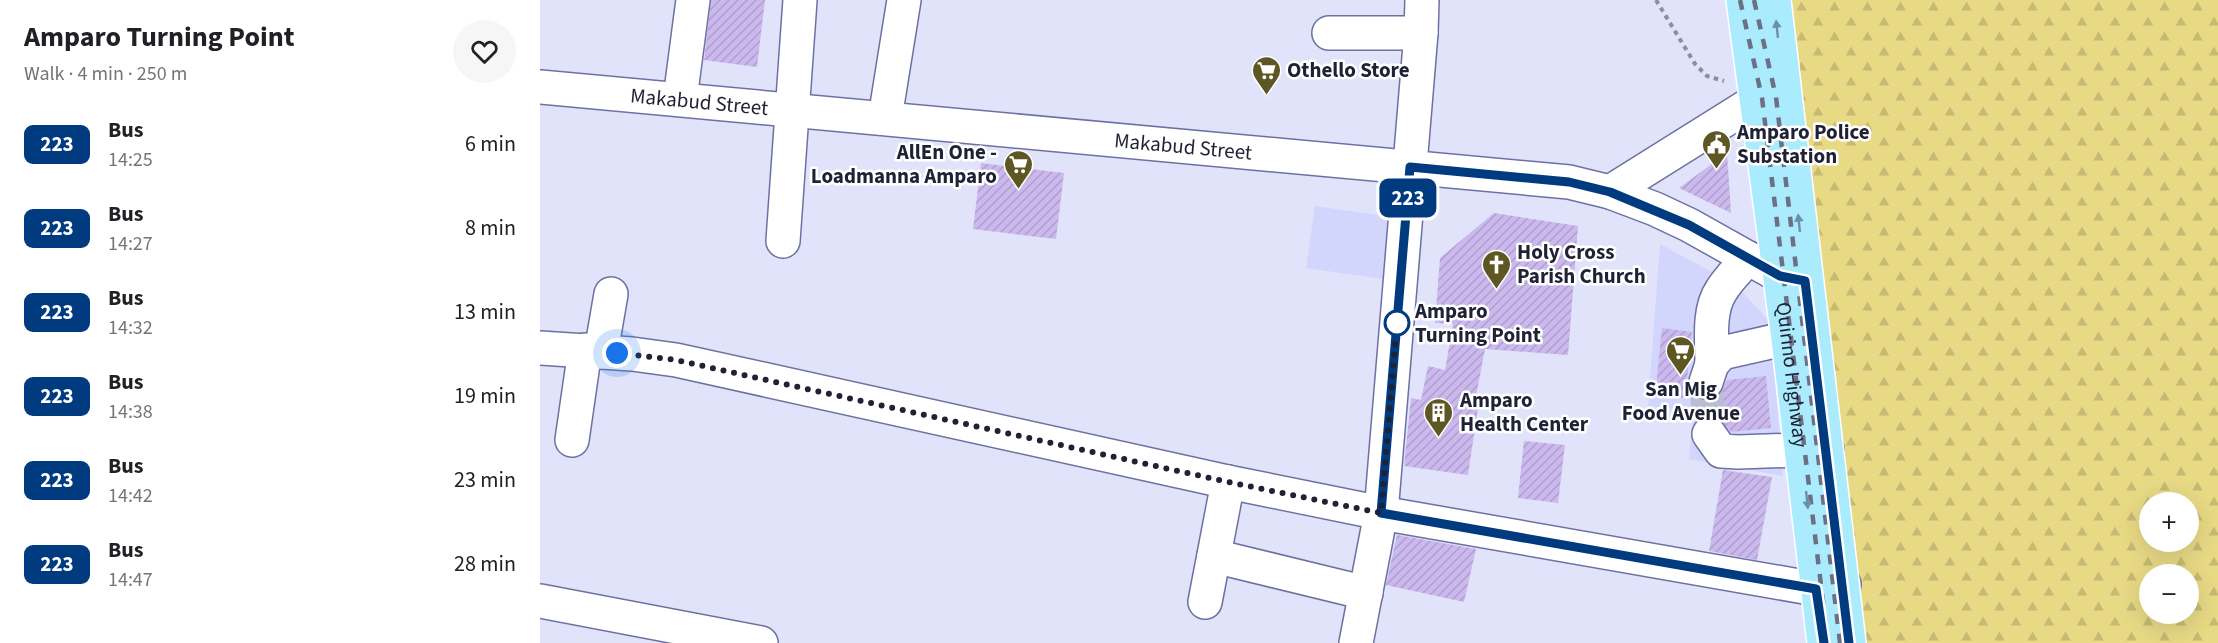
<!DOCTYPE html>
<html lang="en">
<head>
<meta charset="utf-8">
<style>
  body { margin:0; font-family:"Source Sans 3",sans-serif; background:#f6f6f6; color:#202124; height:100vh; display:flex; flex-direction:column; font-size:22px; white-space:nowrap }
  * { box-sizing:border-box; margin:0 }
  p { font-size:20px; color:#757577 }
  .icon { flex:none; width:33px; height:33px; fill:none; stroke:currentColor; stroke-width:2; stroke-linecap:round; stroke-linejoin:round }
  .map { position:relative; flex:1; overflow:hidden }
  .panel { display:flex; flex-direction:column; background:#fff; width:540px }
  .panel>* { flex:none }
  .badge { padding:0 12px; border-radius:9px; font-size:21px; line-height:39px }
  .buttons { position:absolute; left:1599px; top:492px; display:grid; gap:12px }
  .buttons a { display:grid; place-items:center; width:60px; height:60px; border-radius:50%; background:#fff; box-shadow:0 6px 24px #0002; font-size:30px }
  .you { position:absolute; width:30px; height:30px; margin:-15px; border:4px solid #fff; border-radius:50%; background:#1a73e8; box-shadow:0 0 0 9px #1a73e833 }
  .map>.badge { position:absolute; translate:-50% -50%; box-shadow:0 0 0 3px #fff }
  .round { display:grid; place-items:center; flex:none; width:63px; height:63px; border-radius:32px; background:#f6f6f6 }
  .overview { display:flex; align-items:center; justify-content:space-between; height:102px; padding:0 24px }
  h1 { font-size:28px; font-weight:700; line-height:45px }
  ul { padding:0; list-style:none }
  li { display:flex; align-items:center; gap:18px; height:84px; padding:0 24px }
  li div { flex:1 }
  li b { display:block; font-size:22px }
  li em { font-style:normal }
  li .badge { min-width:66px; font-weight:700; text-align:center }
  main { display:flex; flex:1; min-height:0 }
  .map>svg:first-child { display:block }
</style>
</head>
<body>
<main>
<section class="panel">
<div class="overview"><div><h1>Amparo Turning Point</h1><p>Walk · 4 min · 250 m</p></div><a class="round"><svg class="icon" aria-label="heart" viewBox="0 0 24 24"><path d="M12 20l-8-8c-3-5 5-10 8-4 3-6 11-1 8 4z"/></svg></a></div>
<ul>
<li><span class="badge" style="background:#003b80;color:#fff">223</span><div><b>Bus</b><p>14:25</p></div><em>6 min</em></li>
<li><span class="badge" style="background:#003b80;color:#fff">223</span><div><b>Bus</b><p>14:27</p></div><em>8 min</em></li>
<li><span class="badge" style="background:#003b80;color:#fff">223</span><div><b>Bus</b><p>14:32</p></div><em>13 min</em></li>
<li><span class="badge" style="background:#003b80;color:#fff">223</span><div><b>Bus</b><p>14:38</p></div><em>19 min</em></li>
<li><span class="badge" style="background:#003b80;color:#fff">223</span><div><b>Bus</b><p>14:42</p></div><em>23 min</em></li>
<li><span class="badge" style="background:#003b80;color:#fff">223</span><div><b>Bus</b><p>14:47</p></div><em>28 min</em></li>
</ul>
</section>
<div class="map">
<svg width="1678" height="643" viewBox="0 0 1678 643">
  <defs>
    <pattern id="forest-firs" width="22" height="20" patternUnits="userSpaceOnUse" patternTransform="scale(1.5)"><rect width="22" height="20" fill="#e8d985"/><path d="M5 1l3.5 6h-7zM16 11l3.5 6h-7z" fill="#c7ba73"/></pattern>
    <pattern id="building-hatch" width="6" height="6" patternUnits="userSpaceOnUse" patternTransform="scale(1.5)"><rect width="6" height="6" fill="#cbb9ee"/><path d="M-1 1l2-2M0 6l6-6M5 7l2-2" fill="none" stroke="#ae9fcd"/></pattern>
  </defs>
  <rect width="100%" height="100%" fill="#e0e3fa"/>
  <!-- built -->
  <path fill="#d2d6fc" d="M775 206 859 218 850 280 766 268Z
    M1120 244 1196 285 1230 322 1243 476 1149 459 1153 412 1108 406Z"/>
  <!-- forest -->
  <path fill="url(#forest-firs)" fill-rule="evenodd" d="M1250 0H1678V643H1324ZM1610 502H1648V542H1610ZM1610 574H1648V614H1610Z"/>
  <!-- building -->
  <path fill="url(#building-hatch)" d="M171 0H225L217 67 164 60Z
    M1187 153 1191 213 1139 188Z
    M441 163 524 173 516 239 433 229Z
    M954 213 1038 226 1028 355 945 349 934 407 938 408 928 475 864 466 871 398 881 400 888 366 905 370 913 324 895 323 900 258Z
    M1122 328 1152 332 1145 398 1115 396Z
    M1226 376 1231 428 1191 432 1177 417 1168 415 1163 417 1162 400H1170L1178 396 1187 380Z
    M984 441 1025 445 1018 503 978 498Z
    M1183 470 1232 477 1217 560 1169 551Z
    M857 535 936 549 924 602 846 585Z"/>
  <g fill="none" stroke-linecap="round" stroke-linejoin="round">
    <!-- minor-tunnel -->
    <path stroke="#b9bcd3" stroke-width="33" stroke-dasharray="33 16" stroke-linecap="butt" d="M1166 382 1169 434"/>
    <defs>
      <g id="minor">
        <path d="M789 33H881"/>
        <path id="s1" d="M0 87 1029 182 1070 192 1115 209 1149 225 1240 276 1264 281"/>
        <path d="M140 99 153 0"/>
        <path d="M345 118 364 0"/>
        <path d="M1070 192 1217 100"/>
        <path d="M243 241 260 0"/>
        <path d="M0 348 92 354 136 360 688 482 841 513 1276 589 1304 584"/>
        <path d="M61 352 71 294"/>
        <path d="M1172 364C1172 342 1168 310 1181 291 1188 279 1199 269 1208 258"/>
        <path d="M1166 382 1172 364 1182 353 1248 338 1272 335"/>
        <path d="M1169 434 1181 451 1198 452 1287 449"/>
        <path d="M32 440 45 350"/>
        <path d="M674 556 826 593"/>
        <path d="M0 601 221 643"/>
        <path d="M665 602 688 482"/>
        <path d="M816 643 841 513 881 33 882 0"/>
      </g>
      <g id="major">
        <path id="s2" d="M1203 0 1248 338 1284 643"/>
        <path d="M1234 0 1309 643"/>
      </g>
    </defs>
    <!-- minor casing -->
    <use href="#minor" stroke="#6d71a2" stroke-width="36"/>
    <!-- major casing -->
    <use href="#major" stroke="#fff" stroke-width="36"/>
    <!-- path -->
    <path stroke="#8a8da3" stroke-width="4" stroke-dasharray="4.5 4.5" stroke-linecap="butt" d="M1116 0 1155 64 1167 76 1184 81"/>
    <!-- minor -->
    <use href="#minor" stroke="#fff" stroke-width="33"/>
    <!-- major -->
    <use href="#major" stroke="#aaebfe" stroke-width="33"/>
    <!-- rail -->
    <path stroke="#6d6f85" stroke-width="4.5" stroke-dasharray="10 10" stroke-linecap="butt" d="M1200 0 1222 98 1288 643
      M1214 0 1236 97 1300 643"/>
  </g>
  <!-- one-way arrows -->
  <defs><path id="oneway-solid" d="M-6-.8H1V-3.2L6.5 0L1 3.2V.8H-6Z" transform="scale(1.5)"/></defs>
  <g fill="#6b90a4">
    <use href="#oneway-solid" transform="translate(1237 29) rotate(-96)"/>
    <use href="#oneway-solid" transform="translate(1259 223) rotate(-96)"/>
    <use href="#oneway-solid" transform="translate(1267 500) rotate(84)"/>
  </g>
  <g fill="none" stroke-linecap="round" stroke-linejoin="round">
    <defs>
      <path id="line" d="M1284 643 1276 589 841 513 870 167 1029 182 1070 192 1149 225 1240 276 1265 281 1309 643"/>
    </defs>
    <!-- line casing -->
    <use href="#line" stroke="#fff" stroke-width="14"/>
    <!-- line -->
    <use href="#line" stroke="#003b80" stroke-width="9"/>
    <!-- walk -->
    <path stroke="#1f2135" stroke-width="6" stroke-dasharray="0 10.8" d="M77 353 136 360 688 482 841 513 857 323"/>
  </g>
  <!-- icons -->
  <defs>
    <symbol id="supermarket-pin" viewBox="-11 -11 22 30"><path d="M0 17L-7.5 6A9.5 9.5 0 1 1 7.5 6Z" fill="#5f5723" stroke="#fff"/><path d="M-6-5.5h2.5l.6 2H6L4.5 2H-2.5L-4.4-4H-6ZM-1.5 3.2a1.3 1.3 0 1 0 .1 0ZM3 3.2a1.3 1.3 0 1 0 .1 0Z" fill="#fff"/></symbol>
    <symbol id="civic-pin" viewBox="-11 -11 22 30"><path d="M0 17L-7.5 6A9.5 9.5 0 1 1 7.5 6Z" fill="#5f5723" stroke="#fff"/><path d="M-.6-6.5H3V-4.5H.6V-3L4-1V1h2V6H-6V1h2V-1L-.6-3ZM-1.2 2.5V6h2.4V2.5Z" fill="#fff"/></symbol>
    <symbol id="church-pin" viewBox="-11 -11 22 30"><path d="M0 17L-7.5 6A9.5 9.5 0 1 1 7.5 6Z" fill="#5f5723" stroke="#fff"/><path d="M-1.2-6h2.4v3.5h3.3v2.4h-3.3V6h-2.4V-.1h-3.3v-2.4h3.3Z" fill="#fff"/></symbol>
    <symbol id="building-pin" viewBox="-11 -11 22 30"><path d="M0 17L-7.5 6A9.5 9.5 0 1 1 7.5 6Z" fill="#5f5723" stroke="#fff"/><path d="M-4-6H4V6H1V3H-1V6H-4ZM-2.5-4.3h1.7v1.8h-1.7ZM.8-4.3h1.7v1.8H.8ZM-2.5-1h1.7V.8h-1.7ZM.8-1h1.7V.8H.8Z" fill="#fff"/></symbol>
  </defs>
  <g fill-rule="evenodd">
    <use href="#supermarket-pin" x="710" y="54" width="33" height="45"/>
    <use href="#civic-pin" x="1160" y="128" width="33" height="45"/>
    <use href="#supermarket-pin" x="462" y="148" width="33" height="45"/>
    <use href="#church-pin" x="940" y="248" width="33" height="45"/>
    <use href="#supermarket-pin" x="1124" y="334" width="33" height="45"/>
    <use href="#building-pin" x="882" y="396" width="33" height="45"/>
  </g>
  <!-- markers -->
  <circle fill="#fff" stroke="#003b80" stroke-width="3" cx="857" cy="323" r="12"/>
  <g text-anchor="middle" stroke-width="5" stroke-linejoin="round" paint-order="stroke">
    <!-- poi labels -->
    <g font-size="21" font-weight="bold" fill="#1f2135" stroke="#fff" text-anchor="start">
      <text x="747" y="77">Othello Store</text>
      <text x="1197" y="139">Amparo Police<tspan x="1197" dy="24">Substation</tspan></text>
      <text x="457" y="159" text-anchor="end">AllEn One -<tspan x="457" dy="24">Loadmanna Amparo</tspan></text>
      <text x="977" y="259">Holy Cross<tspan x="977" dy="24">Parish Church</tspan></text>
      <text x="1141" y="396" text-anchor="middle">San Mig<tspan x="1141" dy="24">Food Avenue</tspan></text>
      <text x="920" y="407">Amparo<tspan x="920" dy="24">Health Center</tspan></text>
    </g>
    <!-- street labels -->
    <g font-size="21" fill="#1f2135" stroke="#fff">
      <text dy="7" stroke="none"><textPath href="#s1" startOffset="160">Makabud Street</textPath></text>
      <text dy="7" stroke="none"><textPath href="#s1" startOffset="646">Makabud Street</textPath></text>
      <text dy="7" stroke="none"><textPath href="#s2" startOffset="378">Quirino Highway</textPath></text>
    </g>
    <!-- stop labels -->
    <g font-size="21" font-weight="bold" fill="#1f2135" stroke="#fff" text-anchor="start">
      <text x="875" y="318">Amparo<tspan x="875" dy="24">Turning Point</tspan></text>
    </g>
  </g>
</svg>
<div class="buttons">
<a>+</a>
<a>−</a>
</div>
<div class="you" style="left:77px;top:353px"></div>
<b class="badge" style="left:868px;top:198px;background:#003b80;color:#fff">223</b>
</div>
</main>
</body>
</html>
